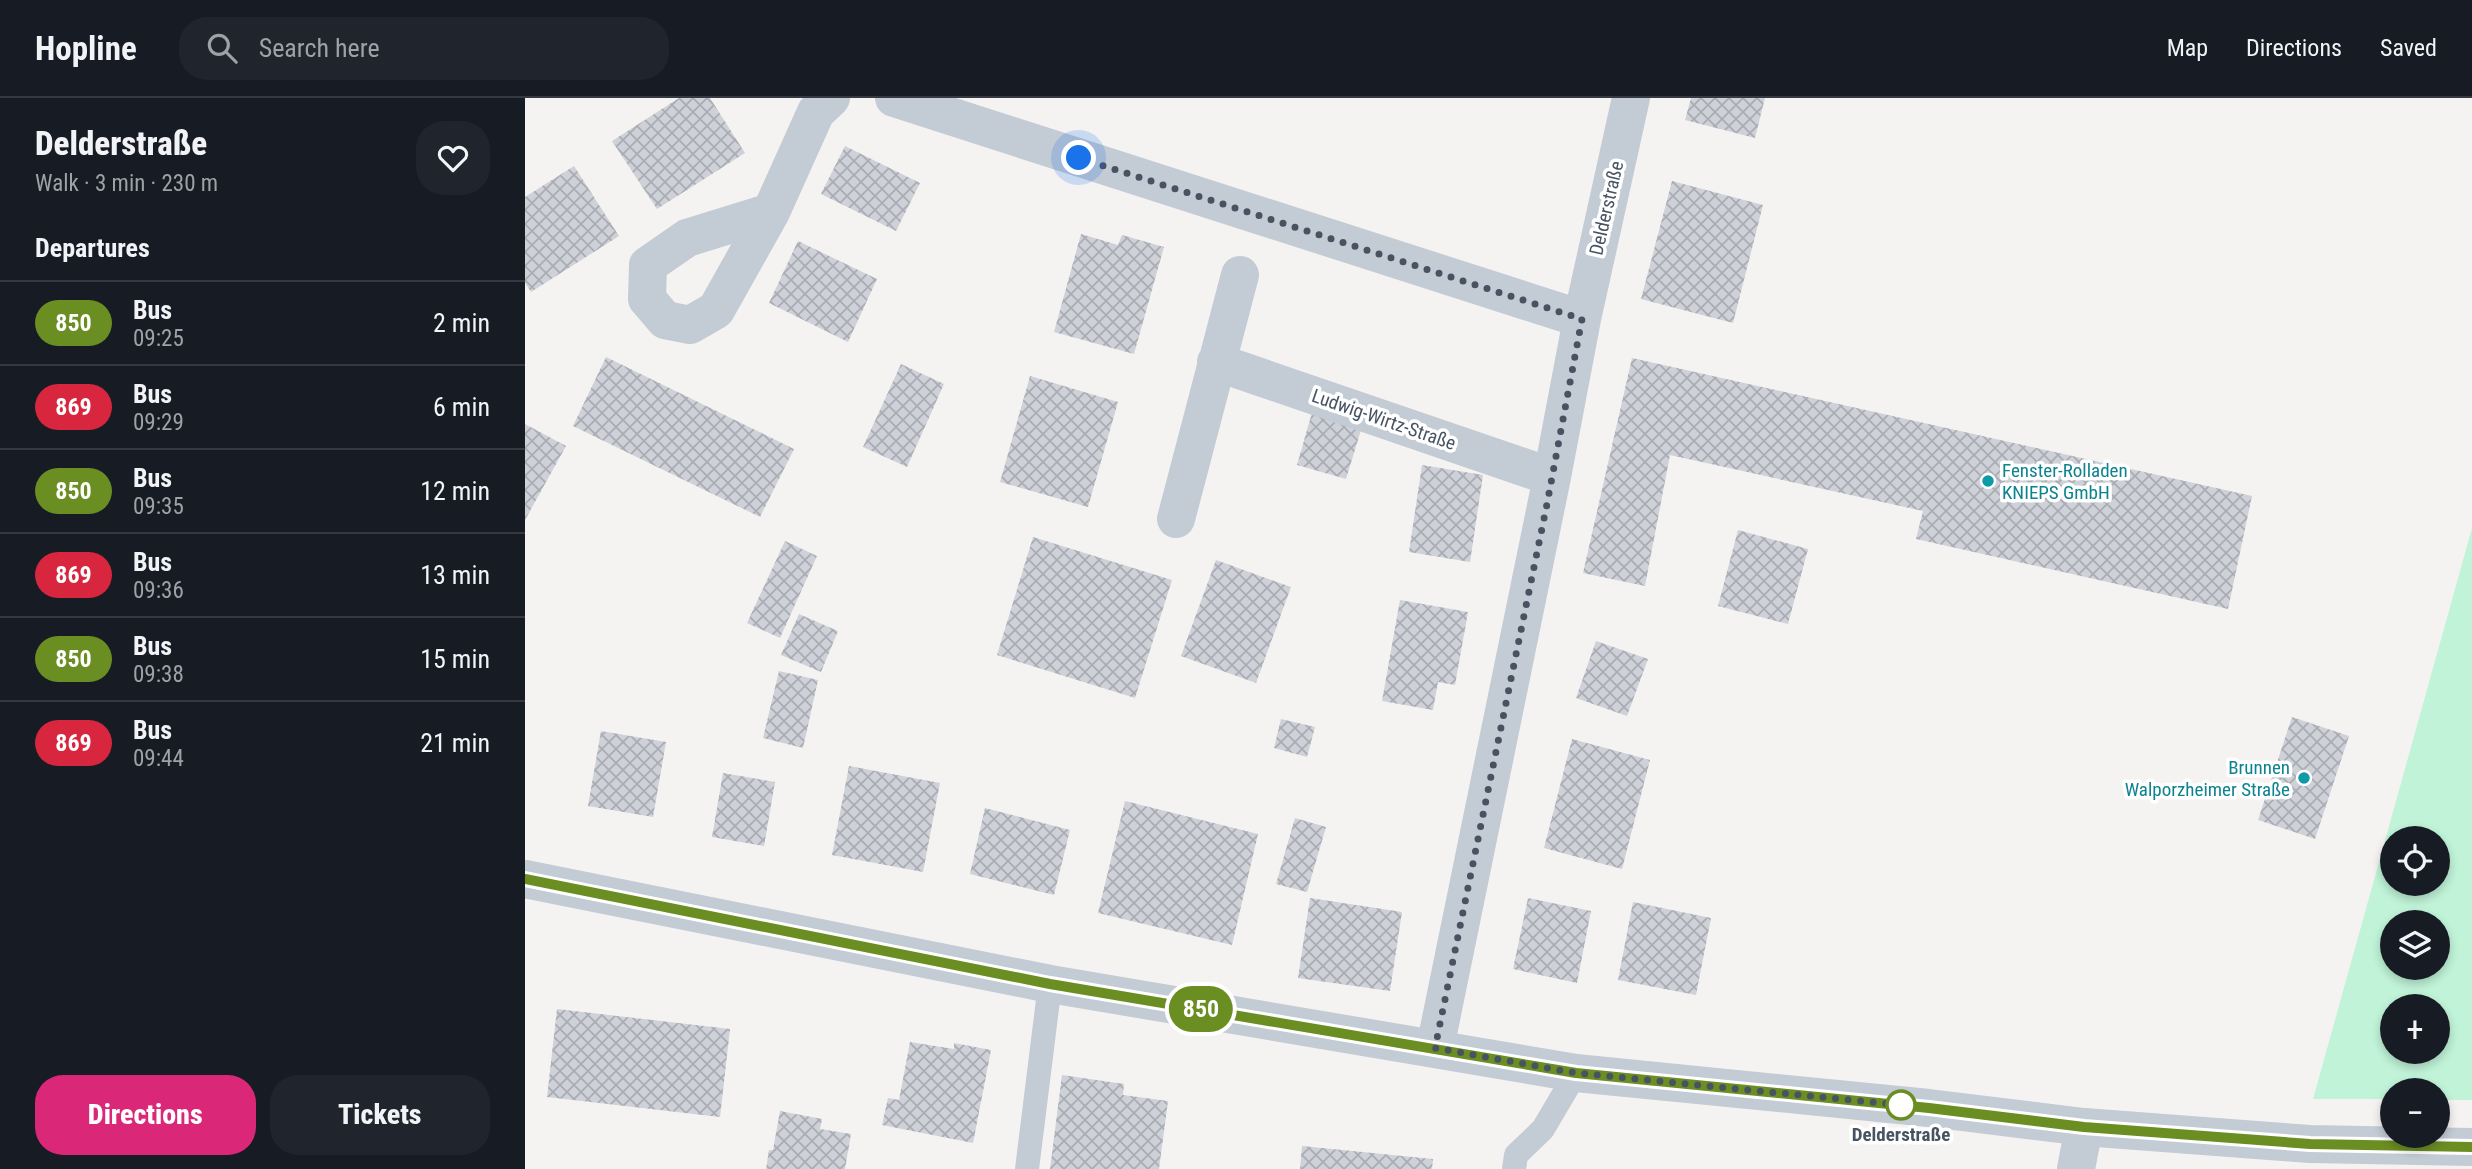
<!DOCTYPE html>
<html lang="en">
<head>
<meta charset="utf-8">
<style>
  body { margin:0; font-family:"Roboto Condensed",sans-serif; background:#20242c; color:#f1f3f6; height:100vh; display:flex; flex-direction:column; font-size:26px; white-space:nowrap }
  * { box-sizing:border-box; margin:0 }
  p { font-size:23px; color:#9ea1a6 }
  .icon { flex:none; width:38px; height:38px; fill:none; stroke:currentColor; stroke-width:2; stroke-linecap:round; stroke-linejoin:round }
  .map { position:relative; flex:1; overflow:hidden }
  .sheet { display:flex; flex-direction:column; background:#171b24; width:525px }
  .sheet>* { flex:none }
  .badge { padding:0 14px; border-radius:23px; font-size:24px; line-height:46px }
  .fabs { position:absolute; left:1855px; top:728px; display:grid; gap:14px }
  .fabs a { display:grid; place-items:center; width:70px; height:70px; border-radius:50%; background:#171b24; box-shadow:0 4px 10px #0003; font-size:35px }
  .you { position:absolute; width:35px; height:35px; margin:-18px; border:5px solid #fff; border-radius:50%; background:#1a73e8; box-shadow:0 0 0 10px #1a73e833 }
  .map>.badge { position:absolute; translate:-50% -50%; box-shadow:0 0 0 4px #fff }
  h2 { padding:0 35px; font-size:26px; line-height:63px }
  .round { display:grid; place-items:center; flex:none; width:74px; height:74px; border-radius:28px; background:#20242c }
  .head { display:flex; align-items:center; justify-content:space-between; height:119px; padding:0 35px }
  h1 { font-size:33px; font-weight:800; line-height:52px }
  .action { display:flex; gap:14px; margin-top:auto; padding:14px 35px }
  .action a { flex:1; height:80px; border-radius:28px; background:#db2777; color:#fff; font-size:28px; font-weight:800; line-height:80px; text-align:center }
  .action a+a { background:#20242c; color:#f1f3f6 }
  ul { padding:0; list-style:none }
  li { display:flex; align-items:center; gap:21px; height:84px; padding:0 35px; border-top:2px solid #363941 }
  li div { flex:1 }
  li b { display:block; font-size:26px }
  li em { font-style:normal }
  li .badge { min-width:77px; font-weight:700; text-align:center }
  header { display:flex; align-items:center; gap:42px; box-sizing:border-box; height:98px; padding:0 35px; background:#171b24; border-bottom:2px solid #363941 }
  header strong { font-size:33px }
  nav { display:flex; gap:38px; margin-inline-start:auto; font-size:24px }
  .search { width:490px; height:63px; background:#20242c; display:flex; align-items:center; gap:18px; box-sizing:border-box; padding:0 24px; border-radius:28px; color:#9ea1a6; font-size:26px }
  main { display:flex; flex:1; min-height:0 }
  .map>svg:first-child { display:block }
</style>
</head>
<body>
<header>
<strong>Hopline</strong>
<div class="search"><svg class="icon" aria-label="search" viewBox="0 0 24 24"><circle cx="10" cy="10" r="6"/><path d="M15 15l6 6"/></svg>Search here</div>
<nav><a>Map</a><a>Directions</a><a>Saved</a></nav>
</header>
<main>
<section class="sheet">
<div class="head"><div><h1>Delderstraße</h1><p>Walk · 3 min · 230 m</p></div><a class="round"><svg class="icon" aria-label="heart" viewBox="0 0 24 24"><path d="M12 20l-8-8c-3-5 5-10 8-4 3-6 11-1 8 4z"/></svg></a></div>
<h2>Departures</h2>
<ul>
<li><span class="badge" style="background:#6b8e23;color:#fff">850</span><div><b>Bus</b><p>09:25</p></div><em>2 min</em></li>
<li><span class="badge" style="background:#d7263d;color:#fff">869</span><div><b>Bus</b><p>09:29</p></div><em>6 min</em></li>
<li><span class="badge" style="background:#6b8e23;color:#fff">850</span><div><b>Bus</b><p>09:35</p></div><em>12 min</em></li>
<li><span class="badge" style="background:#d7263d;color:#fff">869</span><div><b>Bus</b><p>09:36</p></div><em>13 min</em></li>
<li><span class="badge" style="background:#6b8e23;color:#fff">850</span><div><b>Bus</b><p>09:38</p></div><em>15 min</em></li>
<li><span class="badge" style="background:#d7263d;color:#fff">869</span><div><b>Bus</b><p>09:44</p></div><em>21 min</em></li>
</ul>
<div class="action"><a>Directions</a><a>Tickets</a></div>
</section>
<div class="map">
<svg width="1947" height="1071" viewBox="0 0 1947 1071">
  <defs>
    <pattern id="building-cross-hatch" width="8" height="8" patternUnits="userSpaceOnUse" patternTransform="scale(1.75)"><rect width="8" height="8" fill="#ced1d8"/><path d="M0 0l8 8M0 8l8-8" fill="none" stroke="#a9acb3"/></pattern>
  </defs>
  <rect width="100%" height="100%" fill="#f5f3f2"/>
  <!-- green -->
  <path fill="#c0f3d8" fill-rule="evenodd" d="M1947 430V1002H1913V992H1867V1001H1788ZM1867 740H1913V786H1867ZM1867 824H1913V870H1867ZM1867 908H1913V954H1867Z"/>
  <!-- building -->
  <path fill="url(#building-cross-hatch)" d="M154 0H185L220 55 132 111 87 43Z
    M1166 0H1240L1230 40 1160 22Z
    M320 48 395 85 371 133 296 96Z
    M49 68 94 138 6 194 0 185V99Z
    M1147 83 1238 107 1208 225 1116 201Z
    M556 136 593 147 597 137 639 149 609 256 529 234Z
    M273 143 352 181 323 244 244 205Z
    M81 259 269 351 235 419 48 328Z
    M1107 260 1727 398 1703 511 1391 441 1398 413 1145 357 1120 488 1058 475Z
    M376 266 419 286 382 369 338 349Z
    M505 278 593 304 563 409 475 384Z
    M790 304 840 319 821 381 772 367Z
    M0 326 41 348 0 422Z
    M897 367 958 377 945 464 884 454Z
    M1213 432 1283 451 1263 526 1193 508Z
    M508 439 647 482 610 600 472 557Z
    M260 443 292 458 255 540 222 525Z
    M691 462 766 489 731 585 656 558Z
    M875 502 943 514 930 587 913 584 908 612 857 603Z
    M274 516 313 533 296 574 256 557Z
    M1071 543 1123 561 1102 618 1051 600Z
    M254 573 293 582 278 650 238 640Z
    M1767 619 1824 638 1790 741 1733 722Z
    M756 621 790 629 782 659 749 650Z
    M76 633 141 644 128 719 63 708Z
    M1047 641 1125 662 1097 771 1019 750Z
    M324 668 415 685 398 774 307 757Z
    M198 675 250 684 239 748 187 739Z
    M600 703 733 736 707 847 573 815Z
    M460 710 545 732 529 797 445 776Z
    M770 720 801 729 782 794 751 786Z
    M785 800 877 814 865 893 773 880Z
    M1003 800 1066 813 1052 885 988 871Z
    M1108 804 1186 820 1171 897 1093 882Z
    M32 911 205 931 195 1019 22 999Z
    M385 944 429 951V945L466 952 448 1045 357 1027 363 1000 374 1002Z
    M537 977 599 986 598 997 643 1003 634 1071H525Z
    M255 1013 297 1021 295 1031 326 1036 320 1071H241L244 1052H248Z
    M777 1048 908 1061 907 1071H775Z"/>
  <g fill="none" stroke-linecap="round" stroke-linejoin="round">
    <!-- service -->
    <path stroke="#c3cbd4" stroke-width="24" d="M502 1071 525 886
      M989 1071 991 1057 1018 1031 1051 975"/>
    <!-- minor -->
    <path stroke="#c3cbd4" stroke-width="38" d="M369 0 1057 221
      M246 114 162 140 123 167 122 201 140 222 165 227 191 212 246 114 291 14 306 0
      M691 264 1027 379
      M651 421 715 177
      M910 950 1027 379 1057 221 1106 0
      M1551 1071 1559 1029"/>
    <!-- tertiary -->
    <path stroke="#c3cbd4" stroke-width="38" d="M0 781 525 886 1051 975 1404 1010 1559 1029 1785 1046 1947 1049"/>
  </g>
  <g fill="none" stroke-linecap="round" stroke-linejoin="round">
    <defs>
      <path id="line" d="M0 781 525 886 1051 975 1404 1010 1559 1029 1785 1046 1947 1049"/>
    </defs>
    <!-- line casing -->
    <use href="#line" stroke="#fff" stroke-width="16"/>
    <!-- line -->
    <use href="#line" stroke="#6b8e23" stroke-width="10"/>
    <!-- walk -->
    <path stroke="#485362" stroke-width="7" stroke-dasharray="0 12.6" d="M554 60 1057 221 1022 406 910 950 1051 975 1376 1007"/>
  </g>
  <!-- markers -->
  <g fill="#0f9aa8" stroke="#fff" stroke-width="2.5">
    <circle cx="1463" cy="383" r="7"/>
    <circle cx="1779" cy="680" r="7"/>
  </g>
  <circle fill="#fff" stroke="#6b8e23" stroke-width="3.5" cx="1376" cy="1007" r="14"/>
  <g text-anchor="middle" stroke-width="7" stroke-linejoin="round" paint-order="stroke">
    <!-- street labels -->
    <g font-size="19" fill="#485362" stroke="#fff">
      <text transform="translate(1081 110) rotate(-77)" y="7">Delderstraße</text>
      <text transform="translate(859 321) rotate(19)" y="7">Ludwig-Wirtz-Straße</text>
    </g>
    <!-- culture labels -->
    <g font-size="19" fill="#0d838f" stroke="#fff" text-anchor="start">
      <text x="1477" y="379">Fenster-Rolladen<tspan x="1477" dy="22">KNIEPS GmbH</tspan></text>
      <text x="1765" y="676" text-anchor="end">Brunnen<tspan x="1765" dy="22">Walporzheimer Straße</tspan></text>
    </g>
    <!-- stop labels -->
    <g font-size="19" font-weight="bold" fill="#485362" stroke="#fff">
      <text x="1376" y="1043">Delderstraße</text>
    </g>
  </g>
</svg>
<div class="fabs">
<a><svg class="icon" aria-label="locate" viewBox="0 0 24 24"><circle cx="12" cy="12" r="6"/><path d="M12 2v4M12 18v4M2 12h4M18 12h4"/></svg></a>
<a><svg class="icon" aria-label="layers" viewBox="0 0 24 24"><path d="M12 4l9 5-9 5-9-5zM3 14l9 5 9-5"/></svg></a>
<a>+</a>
<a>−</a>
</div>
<div class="you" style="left:554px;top:60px"></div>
<b class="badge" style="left:676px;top:911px;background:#6b8e23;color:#fff">850</b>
</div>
</main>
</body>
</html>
